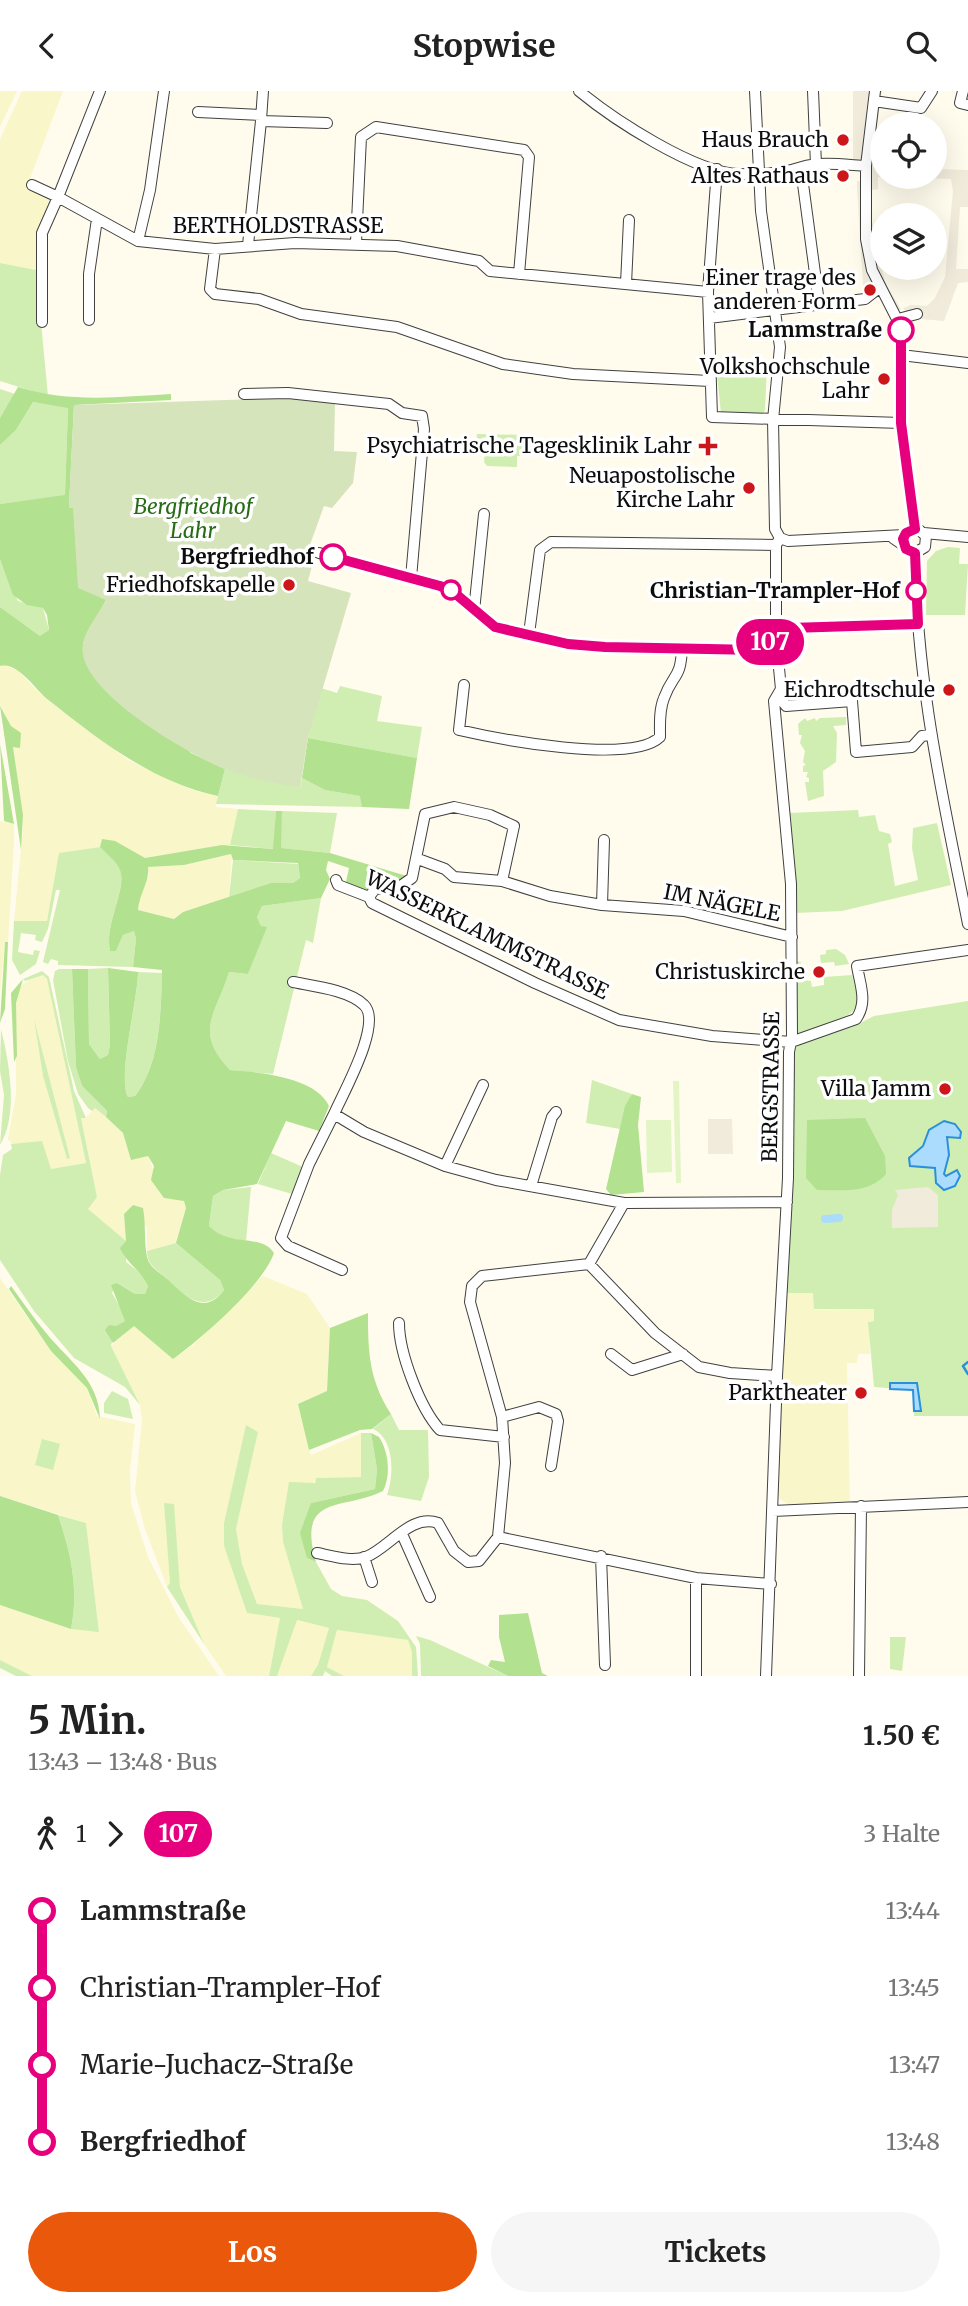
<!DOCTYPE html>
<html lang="de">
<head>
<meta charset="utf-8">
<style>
  body { margin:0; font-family:Merriweather,serif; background:#f6f6f6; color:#222; height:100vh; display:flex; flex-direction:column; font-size:26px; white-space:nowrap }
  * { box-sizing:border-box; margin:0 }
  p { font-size:23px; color:#767676 }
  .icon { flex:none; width:38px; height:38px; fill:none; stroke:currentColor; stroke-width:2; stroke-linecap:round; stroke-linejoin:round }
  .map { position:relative; height:1585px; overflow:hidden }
  .side { display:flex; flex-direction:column; background:#fff; flex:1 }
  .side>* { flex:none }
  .badge { padding:0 14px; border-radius:23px; font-size:24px; line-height:46px }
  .fabs { position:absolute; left:870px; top:21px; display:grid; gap:14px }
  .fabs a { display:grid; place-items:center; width:77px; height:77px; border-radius:50%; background:#fff; box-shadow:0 7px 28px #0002; font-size:35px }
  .map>.badge { position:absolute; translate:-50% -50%; box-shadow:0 0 0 4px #fff }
  .legs { display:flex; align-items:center; gap:10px; height:77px; padding:0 28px; font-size:23px }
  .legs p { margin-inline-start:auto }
  .summary { display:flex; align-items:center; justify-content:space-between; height:119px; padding:0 28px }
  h1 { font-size:38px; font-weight:700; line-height:52px }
  .primary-button { display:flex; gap:14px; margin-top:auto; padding:14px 28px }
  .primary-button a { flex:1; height:80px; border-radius:42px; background:#ea580c; color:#fff; font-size:28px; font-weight:700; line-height:80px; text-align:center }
  .primary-button a+a { background:#f6f6f6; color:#222 }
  ul { padding:0 28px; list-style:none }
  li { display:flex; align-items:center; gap:24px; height:77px; font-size:26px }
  li i { display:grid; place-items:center; width:10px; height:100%; margin:0 9px; background:currentColor }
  li i::after { content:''; width:18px; height:18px; margin:-9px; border:5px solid; border-radius:50%; background:#fff }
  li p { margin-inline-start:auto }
  li:first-child i { background:linear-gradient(#0000 50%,currentColor 0) }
  li:last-child i { background:linear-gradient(currentColor 50%,#0000 0) }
  header { display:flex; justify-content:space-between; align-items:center; height:91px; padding:0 28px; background:#fff; font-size:32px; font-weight:700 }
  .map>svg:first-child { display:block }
</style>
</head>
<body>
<header><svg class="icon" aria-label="back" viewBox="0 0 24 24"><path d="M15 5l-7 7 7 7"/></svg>Stopwise<svg class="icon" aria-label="search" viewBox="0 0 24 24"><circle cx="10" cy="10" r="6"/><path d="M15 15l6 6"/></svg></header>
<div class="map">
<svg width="968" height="1585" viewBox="0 0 968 1585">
  <rect width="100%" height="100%" fill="#fffced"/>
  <!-- farmland -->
  <path fill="#f9f6ca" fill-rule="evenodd" d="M0 0H17L0 36Z
    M22 0H63L28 93 57 107 39 141 36 179 0 172V48Z
    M3 574 19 580 35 598 128 669 192 699 218 705 216 716 238 718 230 754 145 767 102 748 100 756 60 762 47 830H14L23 738 11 635 0 615V575Z
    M0 730 14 733V753L8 851H5L0 903Z
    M232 763 229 807 183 821 174 828 138 819 139 802 149 784 147 776 184 774Z
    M36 884H43L47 888 86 1072 51 1078 21 1052 12 1053 8 1048 16 1003V912L19 896ZM34 929 70 1067 67 1068 43 985Z
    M95 1016 123 1042 128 1059 148 1065 164 1107 184 1109 186 1117 176 1152 147 1160V1136L124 1123 126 1150 87 1118 97 1106 81 1026 86 1027Z
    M263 1185 307 1203 330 1237 327 1300 298 1313 311 1364 361 1342V1386L317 1387 282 1434 283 1451 303 1518 257 1513 242 1473 236 1438 258 1341 246 1335 224 1432V1455L247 1522 280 1527 269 1585H226L204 1553 180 1496 164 1412 170 1492 167 1496 145 1438 135 1400 142 1329 140 1314 111 1255 134 1234 174 1267 192 1255Z
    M0 1187 51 1260 87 1297 97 1325 135 1333 130 1380 131 1412 148 1466 179 1527 219 1585H32L0 1569V1514L71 1538 99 1540 86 1432 0 1405Z
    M814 1201V1219L874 1218V1230H869L870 1263H858L857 1272H847L850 1411 789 1414 779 1407 778 1400 786 1202Z
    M296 1529 329 1537 318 1575 311 1585H277Z
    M337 1539 408 1549 412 1561V1585H344L327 1576Z"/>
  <!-- green -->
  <path fill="#d0eeb2" d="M0 172 36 179 48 305 0 290Z
    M717 274H767L765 319 762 323 721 322 717 284H722V279H718Z
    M0 298 15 303 0 327Z
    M33 311 68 316 65 405 0 413V354L16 339Z
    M477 343 528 344V365H517V376L487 375 484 371 485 354H476Z
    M948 456 960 457 959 473H968L965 524H926L927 470 936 460Z
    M0 468 18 510 43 517 49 539 45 544 40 545 0 516Z
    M340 595 382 605 377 630 422 636 417 667 308 647 321 597 337 602Z
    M846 626V634L833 635 837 642 836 671 823 680 824 705 808 710 805 691H809V687L806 686 808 681H803V675L806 674 803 671 805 660 800 652 802 644H799L798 633 805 627 807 630 815 627 816 630 820 627Z
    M225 678 300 697 302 687 325 699 361 705 362 716 216 713Z
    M238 718 276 720 274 758 230 754Z
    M858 719 859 726 875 724 879 740 890 743 892 751 888 753 895 795 918 789 912 757 913 737 937 732 951 794 842 820 794 822 789 722Z
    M282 720 337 722 330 762 280 757Z
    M100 756C105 762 116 770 119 776 129 795 104 831 110 860H116L123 844 134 840 136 848 133 876 58 874V870L51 868 48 873 43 871 60 799H56L48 838 42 851 35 849 36 844 21 842 18 861 33 864 34 859 40 860 36 873 20 884 12 869 14 830H47L59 762Z
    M233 769 298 773 300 787 293 792H271L229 807Z
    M321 807 313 852 306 849 273 983 230 979C193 940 216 924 229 881L248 883 266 837 261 835 257 826 262 815Z
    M836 858 845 864 849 873 835 875 834 871 821 872 820 864 826 863V859Z
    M796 870 801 871 802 889 811 890 812 896 824 894V886L852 884C854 893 860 907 856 916 850 929 809 938 796 943Z
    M108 877 110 954 108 964 100 968 89 953 88 878Z
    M59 878H72L76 976 82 995 107 1020 106 1026 95 1017 92 1020 88 1017 78 1003 68 970 53 889 55 880Z
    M42 880 49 886 74 1000 86 1027H81L97 1106 88 1118 126 1150V1171L143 1184 148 1195 145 1203H135L117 1192 112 1202 124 1223 125 1230 116 1235 111 1255 140 1314 125 1296 74 1267 34 1220 0 1169V1084L3 1064 12 1058 11 1053 42 1050 51 1078 86 1072 47 888 43 884 25 890 23 888Z
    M138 881 162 882C161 922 160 973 135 1005L128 1006C117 985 138 909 138 881Z
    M968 910V1325H914L913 1299 874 1296 868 1231 874 1230V1218H814L813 1202H786L795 956 800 950 852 936 874 925Z
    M34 928 70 1067 67 1068 43 985Z
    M1 938C9 971 19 1023 0 1054L4 1004 0 980Z
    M592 989 632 1003 620 1038 586 1032Z
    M271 1062 303 1076 292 1103 258 1093Z
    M251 1096 246 1150 219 1146 209 1135 213 1105 223 1099Z
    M176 1152 220 1189 224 1199C206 1223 184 1206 169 1190 159 1179 147 1176 147 1160Z
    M112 1300 128 1308 133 1328 104 1322V1312Z
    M391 1323 399 1339H428L429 1386 421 1410 387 1404C394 1385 395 1348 373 1338Z
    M246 1334 258 1341 236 1438 242 1473 257 1513 303 1518 283 1451 282 1434 289 1391 315 1392 316 1387 361 1386V1342H371L377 1378 375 1398 311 1412 307 1467 316 1471 331 1498 342 1505 367 1509 398 1530 416 1556 418 1585H412V1561L408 1549 337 1539 327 1576 344 1585H332L325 1580 323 1585H311L318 1574 329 1537 297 1529 277 1585H269L280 1527 247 1522 224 1455V1432Z
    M42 1348 60 1353 53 1379 35 1374Z
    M164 1412 174 1413 180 1496 204 1553 167 1496 170 1492Z
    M58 1424 86 1432 99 1541 71 1538C79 1497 71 1463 58 1424Z
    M416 1545 430 1549 508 1585H421L420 1553Z
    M890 1546H906L902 1580 890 1578Z
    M0 1569 32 1585H16L0 1577Z"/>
  <!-- forest -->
  <path fill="#b2e190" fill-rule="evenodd" d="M18 296C69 312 118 306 171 303V309L74 314 69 417H73L106 509 83 552 191 662 225 678 218 705C152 691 99 649 46 607 34 597 18 571 0 575V516L40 545 49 539 47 524 43 517 27 514 13 504 0 468V413L65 404 68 317 33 311 16 339 0 354V327Z
    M0 615 11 635 21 642 20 657 13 656 23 724 21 759Z
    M308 647 417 667 409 718 362 716 360 705 325 699 302 687Z
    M0 653 14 733 4 730Z
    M276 720H282L281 757 330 762 410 786 403 790H375L367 802 346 791 349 777 328 770 326 779 330 788 321 807 262 815 257 826 261 835 267 836 248 883 229 881C216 924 193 940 230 979 258 981 316 986 329 1015L319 1040 286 1030 257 1093 223 1099 213 1105 209 1135C230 1157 261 1142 274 1162 263 1194 202 1247 173 1268L134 1235 113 1252 105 1239 109 1234 116 1235 125 1230 111 1194 117 1192 135 1203H145L148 1195C141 1179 127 1173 120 1157L126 1150 124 1123 133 1114 143 1117C146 1133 144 1151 147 1166 150 1177 158 1180 166 1187 182 1201 203 1228 224 1199L220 1189 176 1152 186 1117 184 1110 164 1107 151 1089 154 1075 148 1065 131 1069 123 1042 106 1026 107 1020 82 995 76 976 72 878H88L89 953 100 968 108 964 110 954 108 877 138 881C138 908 117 985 128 1006L135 1005C161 972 161 919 162 879L133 876 136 848 134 840 123 844 116 860H110C104 831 129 795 119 777 116 770 105 762 100 756L102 748 115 750 145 767 222 754 273 758ZM231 763 233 769 298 772 300 787 293 792H271L183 821 174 828 138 819C139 803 150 790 148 776L184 774Z
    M5 851H8L5 918 0 932Z
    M23 888 16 912 17 965 14 971 11 902Z
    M632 1003 641 1006 638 1034 644 1101 611 1104 606 1098 625 1015Z
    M865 1027 885 1065 886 1083C869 1103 842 1099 817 1099L806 1087 807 1029Z
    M11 1195C23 1211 34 1228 47 1243 70 1271 99 1289 100 1328L87 1297 51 1260 9 1198Z
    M368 1222C368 1261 369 1289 391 1323L372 1338 360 1339 309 1359 298 1313 327 1300 330 1237Z
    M371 1342 379 1346C389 1361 391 1385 383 1400 344 1420 296 1401 316 1471L307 1467 300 1442 311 1412 375 1398 377 1378Z
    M0 1405 58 1424C71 1463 79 1497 71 1538L0 1514Z
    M528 1522 542 1582 548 1585H508L488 1575 491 1569 505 1571 499 1546V1524Z"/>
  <!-- cemetery -->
  <path fill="#d6e4bc" d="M289 307 335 311 334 360 357 361 353 392 332 417 324 415 307 462 315 464 308 490 351 502 308 647 300 697C274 692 246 687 222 677 186 661 74 598 83 553 85 539 99 522 106 509L78 497 73 417H69V411L74 314Z"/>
  <!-- pitch -->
  <path fill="#e3f4c5" d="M673 990H679L681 1092H676Z
    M646 1029H671L672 1081 647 1082Z"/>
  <!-- plaza -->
  <path fill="#f0ebdb" d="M853 0H882L872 69 882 72V86H878V98L872 99 871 115 876 172 882 178 886 194 901 218 890 224 879 206 870 210 863 194 857 98V90H863V79L853 77Z
    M935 78 968 79V116H960L956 178H968V191L958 192 944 230 909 227 903 217 911 214 927 215 935 207 945 186 953 100 951 88 889 86H934Z
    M708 1028H732L733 1063H708Z
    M928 1096 938 1104V1136L892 1137V1119L898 1104 895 1099Z"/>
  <!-- water -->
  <path fill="#abdcfd" stroke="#2a90dc" stroke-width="2" d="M944 1030 955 1033 961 1041 960 1047 947 1046 949 1064 944 1083 946 1085 957 1079 960 1085 955 1095 944 1099 936 1092 935 1077 910 1075 909 1067 923 1055 929 1039Z
    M890 1292H917L921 1320H914L913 1299 890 1298Z"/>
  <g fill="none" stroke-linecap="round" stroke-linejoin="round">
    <!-- stream -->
    <path stroke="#2a90dc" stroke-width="2.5" d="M968 1271 963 1275 968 1283"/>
    <!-- canal -->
    <path stroke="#abdcfd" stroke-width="8" d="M825 1128 839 1127"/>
    <defs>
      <path id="minor" d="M100 0 58 106 138 150 215 158 295 152 397 155 479 170 490 180 708 201
        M579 0C613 28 695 82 739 83 760 84 784 82 802 76 820 70 847 74 866 75
        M755 0 761 120 780 256 773 329 775 438 780 447
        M813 0 816 74
        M875 0 866 75V148L872 179 900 234 901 332 915 437
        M963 0 960 12 968 14
        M874 10 921 17 932 0
        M198 21 261 24
        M261 29 263 0
        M717 78 708 201 712 326 901 332
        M801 78 819 212
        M32 94 58 106 42 142V231
        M138 150 150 99 164 0
        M356 152 361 46 376 36 524 59 529 66 519 183
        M248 154 261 30 327 32
        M215 158 210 198 215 203 259 208 301 223 397 236 503 273 573 283 710 290
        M626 193 629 129
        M709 227 865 208 879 197
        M898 228 917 223
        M89 229V183L97 128
        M901 264 968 272
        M244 303 288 302 389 313 402 322 422 325 424 338 411 487
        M924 442 968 446
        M780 447 788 450 904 444
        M893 447 915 462 925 456 926 445 918 438H911L904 444 903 452
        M319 462 440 495 451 499 495 536 568 553 605 556 758 559 790 537 917 533
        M915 462C916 591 943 707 968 833
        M474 520 484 423
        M529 543 540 459 551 451 776 454
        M464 594 459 639C498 648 631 674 660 646 660 633 659 619 664 607 673 582 681 589 682 556
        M778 605 786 615 852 610 856 661 912 656 922 645 930 644
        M336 789 338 794 369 806 372 812 535 892 619 929 712 945 791 951 856 928C868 911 860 894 857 875L968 859
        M502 790 550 805 602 814 684 820 792 846
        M369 806 375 798 399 796 412 787 425 723 454 716 490 724 514 735 502 790 454 786 445 778 418 768
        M602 814 604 749
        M293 891C313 895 349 899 364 914 383 932 343 1002 334 1023
        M445 1075 483 994
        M531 1095 552 1026 556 1021
        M589 1173 624 1112
        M342 1179 288 1155 281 1147 309 1073 334 1023 364 1041 445 1075 496 1089 624 1112 787 1111
        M399 1232C399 1262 420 1317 440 1339L504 1346
        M611 1263 632 1279 683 1263
        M502 1326 539 1316 556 1323 558 1330 551 1375
        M773 1420 968 1411
        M402 1443 430 1506
        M498 1446 505 1372 502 1326 470 1211 472 1195 482 1185 589 1173 655 1242 699 1276 730 1282 777 1285
        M317 1462C333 1465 351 1471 366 1466 389 1457 411 1422 438 1432L454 1460 468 1471 479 1470 498 1446 696 1487 771 1493
        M601 1465 605 1574
        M364 1466 372 1491
        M696 1487V1585
        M766 1585 777 1285 788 1087 789 961 792 945 791 793 774 610 781 598 776 546V454L780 447
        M859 1585 861 1415"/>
    </defs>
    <!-- minor casing -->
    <use href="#minor" stroke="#404040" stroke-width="12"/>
    <!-- minor -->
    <use href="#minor" stroke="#fff" stroke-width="10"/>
  </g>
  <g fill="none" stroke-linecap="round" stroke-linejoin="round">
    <defs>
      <path id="line-1" d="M333 466 440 495 451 499 495 536 568 553 605 556 758 559 790 537 918 533 915 462 906 458 903 448 906 442 915 438 901 332V239"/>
    </defs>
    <!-- line-1 casing -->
    <use href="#line-1" stroke="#fff" stroke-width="16"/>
    <!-- line-1 -->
    <use href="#line-1" stroke="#e6007e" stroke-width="10"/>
  </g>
  <!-- markers -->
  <g fill="#cd1619" stroke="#fff" stroke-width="2.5">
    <circle cx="843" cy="49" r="7"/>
    <circle cx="843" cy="85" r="7"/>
    <circle cx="870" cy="199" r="7"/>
    <circle cx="884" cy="288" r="7"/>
    <path d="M704.5 344.5h7v7h7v7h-7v7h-7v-7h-7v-7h7z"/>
    <circle cx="749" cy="397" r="7"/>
    <circle cx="289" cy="494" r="7"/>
    <circle cx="949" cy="599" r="7"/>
    <circle cx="819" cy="881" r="7"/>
    <circle cx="945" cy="998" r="7"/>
    <circle cx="861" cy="1302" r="7"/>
  </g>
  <g fill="#fff" stroke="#e6007e" stroke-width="3.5">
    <circle cx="901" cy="239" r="12"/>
    <circle cx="333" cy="466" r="12"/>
    <circle cx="451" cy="499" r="9"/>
    <circle cx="916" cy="500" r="9"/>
  </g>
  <g text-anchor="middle" stroke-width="7" stroke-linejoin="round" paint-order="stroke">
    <!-- poi labels -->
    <g font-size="21" fill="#0d0d0d" stroke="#fff" text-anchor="end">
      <text x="829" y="56">Haus Brauch</text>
      <text x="829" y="92">Altes Rathaus</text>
      <text x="856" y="194">Einer trage des<tspan x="856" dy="24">anderen Form</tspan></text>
      <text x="870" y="283">Volkshochschule<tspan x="870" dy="24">Lahr</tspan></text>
      <text x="692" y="362">Psychiatrische Tagesklinik Lahr</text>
      <text x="735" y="392">Neuapostolische<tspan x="735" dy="24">Kirche Lahr</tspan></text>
      <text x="275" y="501">Friedhofskapelle</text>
      <text x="935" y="606">Eichrodtschule</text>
      <text x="805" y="888">Christuskirche</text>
      <text x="931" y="1005">Villa Jamm</text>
      <text x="847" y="1309">Parktheater</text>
    </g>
    <!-- street labels -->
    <g font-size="21" fill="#0d0d0d" stroke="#fff">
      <text x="278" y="142">BERTHOLDSTRASSE</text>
      <text transform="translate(722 812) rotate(11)" y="7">IM NÄGELE</text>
      <text transform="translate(487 844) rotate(26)" y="7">WASSERKLAMMSTRASSE</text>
      <text transform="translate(771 996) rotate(-89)" y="7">BERGSTRASSE</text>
    </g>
    <!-- stop labels -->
    <g font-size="21" font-weight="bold" fill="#0d0d0d" stroke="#fff" text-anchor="end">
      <text x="882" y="246">Lammstraße</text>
      <text x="314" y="473">Bergfriedhof</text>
      <text x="900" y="507">Christian-Trampler-Hof</text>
    </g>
    <!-- park labels -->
    <g font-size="21" font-style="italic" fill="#266c16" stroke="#fff">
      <text x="193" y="423">Bergfriedhof<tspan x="193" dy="24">Lahr</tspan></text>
    </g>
  </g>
</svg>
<div class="fabs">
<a><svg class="icon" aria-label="locate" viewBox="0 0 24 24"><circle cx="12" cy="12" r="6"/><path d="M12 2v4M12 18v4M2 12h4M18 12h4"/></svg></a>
<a><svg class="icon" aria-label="layers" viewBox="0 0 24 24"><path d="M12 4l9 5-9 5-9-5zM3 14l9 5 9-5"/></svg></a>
</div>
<b class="badge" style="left:770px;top:551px;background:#e6007e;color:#fff">107</b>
</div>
<section class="side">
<div class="summary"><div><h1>5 Min.</h1><p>13:43 – 13:48 · Bus</p></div><b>1.50 €</b></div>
<div class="legs"><svg class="icon" aria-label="walk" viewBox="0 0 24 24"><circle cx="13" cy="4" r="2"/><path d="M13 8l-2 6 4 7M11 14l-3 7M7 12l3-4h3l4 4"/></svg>1<svg class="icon" aria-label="forward" viewBox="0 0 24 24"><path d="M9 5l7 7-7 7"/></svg><b class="badge" style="background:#e6007e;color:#fff">107</b><p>3 Halte</p></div>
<ul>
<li><i style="color:#e6007e"></i><b>Lammstraße</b><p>13:44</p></li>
<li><i style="color:#e6007e"></i><span>Christian-Trampler-Hof</span><p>13:45</p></li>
<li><i style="color:#e6007e"></i><span>Marie-Juchacz-Straße</span><p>13:47</p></li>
<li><i style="color:#e6007e"></i><b>Bergfriedhof</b><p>13:48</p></li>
</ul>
<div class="primary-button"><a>Los</a><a>Tickets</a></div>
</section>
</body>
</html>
